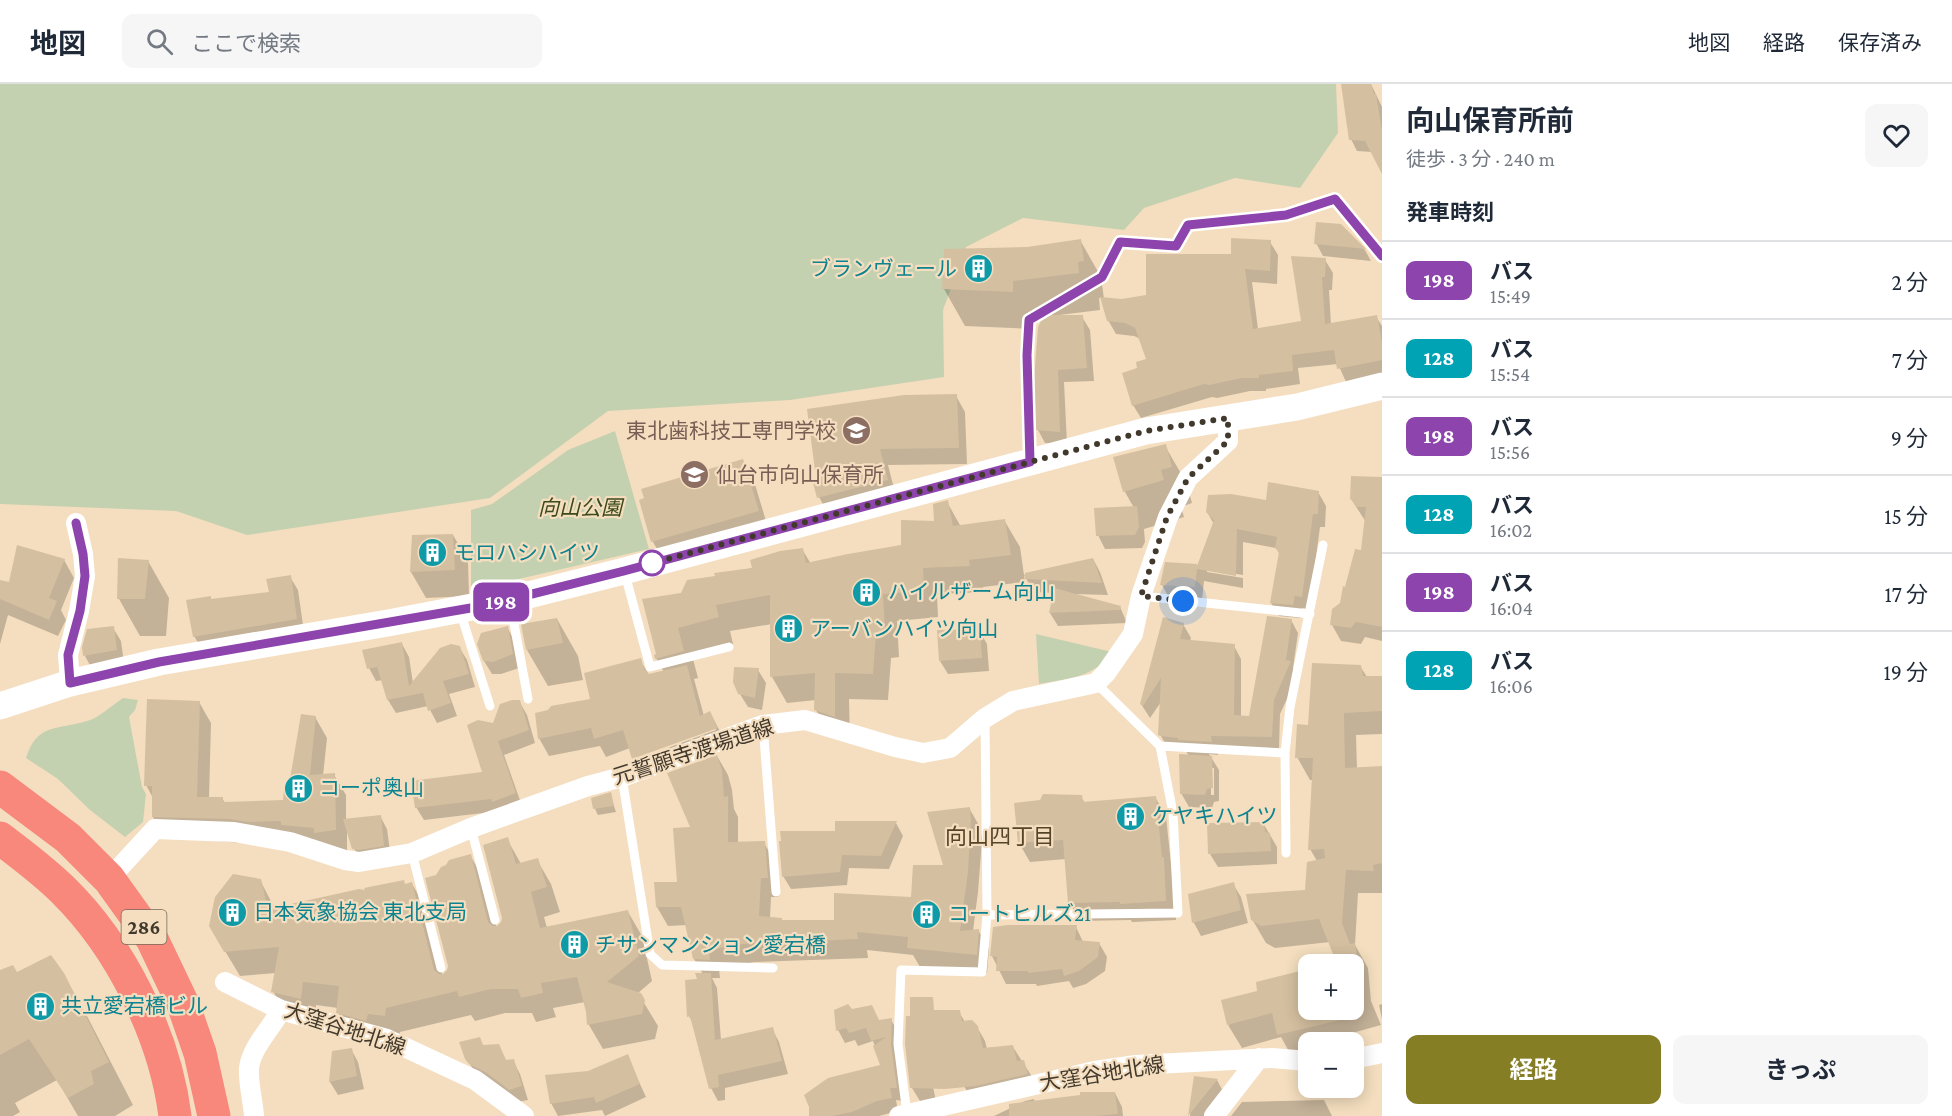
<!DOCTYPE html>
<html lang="ja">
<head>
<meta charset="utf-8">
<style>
  body { margin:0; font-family:"Crimson Pro","Noto Sans JP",serif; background:#f6f6f7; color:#1f2937; height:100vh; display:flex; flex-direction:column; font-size:22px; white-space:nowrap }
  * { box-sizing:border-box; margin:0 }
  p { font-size:20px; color:#747a83 }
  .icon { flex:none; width:33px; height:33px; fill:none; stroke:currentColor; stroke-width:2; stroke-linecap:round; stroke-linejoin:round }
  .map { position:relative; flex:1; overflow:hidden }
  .sheet { display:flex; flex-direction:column; background:#fff; width:570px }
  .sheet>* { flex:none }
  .badge { padding:0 12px; border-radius:9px; font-size:21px; line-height:39px }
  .fabs { position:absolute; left:1298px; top:870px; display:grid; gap:12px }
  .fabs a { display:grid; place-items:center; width:66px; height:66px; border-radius:12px; background:#fff; box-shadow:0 3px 15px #0003; font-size:30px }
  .you { position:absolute; width:30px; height:30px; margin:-15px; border:4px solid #fff; border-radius:50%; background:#1a73e8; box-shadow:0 0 0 9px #1a73e833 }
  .map>.badge { position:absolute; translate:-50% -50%; box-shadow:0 0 0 3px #fff }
  h2 { padding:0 24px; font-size:22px; line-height:54px }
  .round { display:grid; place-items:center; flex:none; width:63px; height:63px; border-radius:12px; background:#f6f6f7 }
  .headline { display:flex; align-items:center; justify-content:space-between; height:102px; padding:0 24px }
  h1 { font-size:28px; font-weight:700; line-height:45px }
  .button { display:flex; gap:12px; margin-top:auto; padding:12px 24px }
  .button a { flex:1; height:69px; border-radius:12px; background:#857e25; color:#fff; font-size:24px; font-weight:700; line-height:69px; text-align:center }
  .button a+a { background:#f6f6f7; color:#1f2937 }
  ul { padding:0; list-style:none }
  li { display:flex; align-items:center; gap:18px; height:78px; padding:0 24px; border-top:2px solid #e0e1e3 }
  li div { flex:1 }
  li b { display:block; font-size:22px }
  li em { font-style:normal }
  li .badge { min-width:66px; font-weight:700; text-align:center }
  header { display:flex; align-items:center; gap:36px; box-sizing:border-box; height:84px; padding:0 30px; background:#fff; border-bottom:2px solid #e0e1e3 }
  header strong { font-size:28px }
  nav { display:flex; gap:33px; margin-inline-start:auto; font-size:21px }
  .search { width:420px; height:54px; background:#f6f6f7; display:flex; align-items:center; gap:15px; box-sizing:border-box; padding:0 21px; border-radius:12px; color:#747a83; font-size:22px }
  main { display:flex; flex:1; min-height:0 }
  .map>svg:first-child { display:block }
</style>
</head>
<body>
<header>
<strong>地図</strong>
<div class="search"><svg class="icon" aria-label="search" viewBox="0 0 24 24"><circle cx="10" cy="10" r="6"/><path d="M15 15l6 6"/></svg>ここで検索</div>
<nav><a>地図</a><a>経路</a><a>保存済み</a></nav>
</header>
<main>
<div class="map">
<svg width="1382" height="1032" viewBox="0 0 1382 1032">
  <rect width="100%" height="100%" fill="#f4debf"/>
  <!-- green -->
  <path fill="#c4d1b0" d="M0 0H1336L1338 49 1300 104 1235 94 1144 124 1124 146 1023 134 966 163 943 226 944 293 790 316 608 327 490 414 247 451 176 427 0 420Z
    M615 347 649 465 471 506V426L492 420 568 366Z
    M1036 550 1112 568C1093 594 1070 594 1039 600Z
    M123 614 138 616 135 626 129 633 142 703 146 710 143 738 125 753 90 726 58 695 26 674C37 639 57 646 87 637 99 634 112 621 123 614Z"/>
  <!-- shadow -->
  <path fill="#0003" fill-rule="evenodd" d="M1343 0H1371L1382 23V87L1372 68 1357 67 1351 55Z
    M1340 142 1365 166 1371 177 1323 172 1316 159Z
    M1080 156 1101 193 1104 215 1122 216 1148 212 1232 171 1270 158 1278 171 1277 200 1252 198 1258 245 1303 239 1325 176 1333 189 1332 206H1329L1331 241 1376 233 1382 242V290L1346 298 1338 280 1298 284 1300 300 1266 305V307H1250L1217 314 1212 313 1141 334 1133 321 1139 285 1148 276 1141 255 1134 252 1116 250 1108 236 1102 214H1099L1100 226 1059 231 1060 233H1082L1090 246 1094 297 1064 298 1067 360 1045 359 1038 346 1053 231 1033 234 1034 245 965 242 944 205 946 167 1027 165Z
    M956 312 965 328 967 380 888 381 896 412 828 429 819 413 814 396Z
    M1165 362 1186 398 1192 419 1181 423 1184 433 1144 445 1145 458 1142 464 1105 465 1098 451 1134 424 1125 408 1115 374Z
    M743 377 754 397 769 447 664 477 653 458 641 417Z
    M1382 394V557L1365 553 1361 560 1341 557 1332 541 1362 468 1366 438 1351 415Z
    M1318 408 1326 422 1325 443H1320L1309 525 1302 524 1300 534 1279 532 1271 519 1280 471 1276 464 1243 458V491L1207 485V488L1243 494V504L1204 497 1202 516 1169 514 1162 501 1167 480 1198 484 1214 440 1207 428Z
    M947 418 961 443 1004 436 1020 463 1025 498 983 503 984 508 937 510 938 533 897 537 899 573 891 574 888 616 849 615 850 658 831 652 816 626V616L787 619 772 593V540L730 547 733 560 692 571 698 594 694 595 704 632 710 629 720 647 644 692 630 664 606 673 600 662 549 672 539 654 592 616 640 576 649 591 664 588 656 574 682 510 802 465 811 480 903 463 935 439ZM715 643 716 646 635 676V673Z
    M453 451 468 477 469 512 426 514 411 488 414 452Z
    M1093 475 1100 488 1108 511 1075 510 1120 523 1127 539 1058 542 1050 529 1054 509 1034 508 1024 491Z
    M64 476 74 494 61 526 66 536 58 552 8 531 0 560V498L10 500Z
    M148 477 169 514 166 552H140L119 515Z
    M290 493 298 506 304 548 202 565 194 552 212 517 270 509Z
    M557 535 578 572 583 596 548 602 527 566Z
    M1291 536 1298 549 1293 584 1298 591 1280 630 1279 665 1218 664V671L1209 670 1219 686V717L1214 718 1212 724 1189 723 1181 709 1189 672 1186 667 1167 663 1160 650 1161 618 1150 634 1141 620 1183 540 1191 554 1190 557 1234 562 1241 575V633L1250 634ZM1211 684H1214V711H1211Z
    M507 543 514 556 519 584 501 590H492L484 577Z
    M113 544 121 557 124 579 92 585 85 572Z
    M979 546 987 560 989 587 948 590 940 577Z
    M402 560 409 573 413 599 459 563 467 576 475 603 449 610 457 632 437 639 428 622 396 629 388 616 383 596 376 597 369 584Z
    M1360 582 1367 593 1382 594V650L1356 651 1357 685 1382 693V809H1358L1355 861 1368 884 1371 917 1381 941 1345 951 1346 958H1308V970L1292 973 1281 953 1242 964 1228 941 1308 901V926H1353V880H1332L1338 879 1330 858 1275 864 1266 859 1252 835 1307 807 1317 777 1310 765 1313 696H1310L1297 673 1310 643Z
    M758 586 766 599 762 626 748 623 740 610Z
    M519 617 527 631 535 659 504 671 522 722 500 727 424 736 416 723 484 689 494 641Z
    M199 618 211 639 209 715 222 714 225 719 284 717 315 633 327 654 323 692 334 691 346 711V736L380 732 387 745 391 775 361 778 354 764 347 744V767L165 753 153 733V714L146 701Z
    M717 672 728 691 732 706 734 725 738 733V759H764L775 778 778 813H771L770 834 782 837H836L912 815 945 782 969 724 980 743 982 756 978 808 973 847 978 846 989 865 987 889 920 883 913 871 867 866 868 874 754 878 719 885 720 894H712L717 904 721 956 772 945 779 958 788 990 725 1004V1016L718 1017 711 1004 694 941 689 932 699 896 703 890 694 875 687 841 668 842 657 823 678 799 692 744Z
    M610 710 616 728 598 731 595 725Z
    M1081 713 1085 719 1155 713 1166 732 1172 790 1174 793 1176 836 1132 838 1131 836 1080 837 1069 818 1066 775 1030 778 1019 759Z
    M896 739 903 752 889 785 849 784 847 801 791 805 783 792 837 748Z
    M1263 739 1277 763V780L1218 783 1210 770Z
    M507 755 521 780 537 776 551 800 560 828 544 833 547 844 628 828 642 852 652 897 638 909 658 942 655 955 603 965 589 941 585 918 553 924 556 933 536 938 532 929H505L475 937 471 931 400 948 398 956 352 953 338 928V924L316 921 315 938 287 932 273 907 276 889 240 892 210 842 260 796 275 825 412 800 426 824 443 893 449 887 437 792 470 771 484 796 497 845 503 839Z
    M1233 800 1241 813 1248 839 1201 852 1194 839 1190 812Z
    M1076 843 1083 858 1099 859 1107 873 1105 887 1086 900 1073 904 1069 897 1037 902 1036 900H1006L992 872Z
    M0 887 17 890H63L88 934 133 1021 115 1032H78L57 996 15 1019 20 1028 13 1032H0Z
    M1382 920V935L1379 921Z
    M851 927 879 937 891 936 899 949 903 1017 896 1016 898 1027 879 1032H810L882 982 873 957 858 962 855 956 845 959 838 946Z
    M959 928 965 938 977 943 985 957 987 965 1013 963 1031 991 1034 1003 972 1016 964 1002Z
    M479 954 484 963 498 961 507 978 513 977 520 990 528 1016 517 1018 475 989 467 974Z
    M924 959 936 1017H920L912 1004Z
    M351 965 358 978 364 1005 338 1011 330 998 333 968Z
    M627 972 646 1013 605 1032 602 1026 558 1032 551 1019 588 988Z
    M1195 993 1217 996 1224 1009 1207 1032H1190Z
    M1115 1009 1122 1023 1123 1032H994L1025 1017 1034 1015 1035 1018Z
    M1324 1016 1332 1032H1231L1242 1018Z"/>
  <!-- building -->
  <path fill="#d4bfa0" d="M1341 0H1371L1374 10H1376L1382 47V90L1365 57 1349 56Z
    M1316 138 1341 140 1366 165 1314 160Z
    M1231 154 1271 156 1270 187 1245 185 1253 245 1301 237 1291 172 1326 174 1325 193H1322L1325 240 1377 231 1382 258V276L1337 285 1334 266 1292 271 1293 287 1259 291V294H1242L1209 301 1204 300 1132 322 1122 289 1137 284 1136 278 1146 275 1135 244 1125 239 1107 237 1100 213 1122 215 1146 211V170H1231Z
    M1081 155 1084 177 1078 178 1079 189 1013 197V208L942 205 944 165 1027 163Z
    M1050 231H1083L1087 284 1058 286 1060 348 1036 346 1034 296 1038 243 1041 237Z
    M957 310 959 364 880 365 888 396 817 414 812 395 816 394 807 325 904 311Z
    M1166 360 1172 383 1161 386 1164 396 1123 408 1113 373Z
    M743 375 759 427 651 458 639 416 644 414 641 405Z
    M1351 392 1382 393V543L1356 538 1351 544 1330 541 1332 525 1340 519 1343 502 1345 503 1355 465 1361 466 1366 423H1356L1353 417 1350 415Z
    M1268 398 1319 407 1318 430H1313L1302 513 1295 512 1293 521 1270 519 1279 468 1275 464 1277 453 1237 445 1236 492 1197 485 1195 503 1160 501 1165 478 1197 480V482L1214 436 1206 428 1208 411 1231 410 1266 416Z
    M948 416 953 442 1005 435 1011 471 969 476 970 482 923 484 924 507 883 510 885 547 876 548 873 590 835 589V633L814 626 815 589 770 593V511L716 521 719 533 678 544 684 567 655 575 654 571 656 570 642 515 681 509 687 496 715 492 714 489 752 484 750 476 780 467 803 464 806 479 848 470 901 461V436L934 437 933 420Z
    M1137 422 1139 443 1135 451 1096 452 1094 424Z
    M453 450 455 486 410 488 412 451Z
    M17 461 65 475 49 514 57 517 49 536 0 515V496L9 498Z
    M118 474 149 476 145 515H117Z
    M1093 474 1102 499 1025 495V489Z
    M291 491 297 535 193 553 186 516 211 512V515L269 508 266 495Z
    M1054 504 1121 522 1120 526 1049 529Z
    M1267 532 1292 535 1286 576 1291 577 1274 616 1272 653 1211 652 1212 658 1178 656V654L1160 652 1158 651 1161 594 1143 622 1140 620 1163 533 1184 539 1180 555 1235 560 1234 631 1249 632Z
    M557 534 563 559 526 566 521 540Z
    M114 542 117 566 83 572 82 563 87 545Z
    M508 542 513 570 493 578 483 577 477 560 481 549Z
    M980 545 982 574 939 577 937 546Z
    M402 558 409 602 440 564 451 560 460 562 469 590 443 597 451 619 428 627 423 609 387 616 377 583 367 585 362 566Z
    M641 574 644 585 649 590 687 581 700 632 710 627 718 644 632 675 623 646 594 655 591 644 538 655 535 629 548 626 551 622 590 615 584 589Z
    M1312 579 1361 581 1363 592H1382V627L1344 629 1345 684 1382 682V779L1373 781 1374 787 1346 786 1342 839 1350 860 1355 859 1358 880H1337L1319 835 1261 842 1251 836 1246 810 1305 806 1307 778 1325 774 1324 765 1308 766 1313 674H1295L1297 640 1308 641Z
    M734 583 759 584 755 614 738 610 733 598Z
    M147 615 200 617 197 713H223V718L283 716 284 706 289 701 301 630 316 632 310 691 335 689 336 746 314 749V744L281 741V737L247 738 229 735 152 733V702H144Z
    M512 616H520L529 646 498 657 516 709 492 718 491 715 415 724 411 697 482 688 467 641 478 636 493 639 500 620Z
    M1179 670 1212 672 1213 704 1207 705 1205 711 1180 710Z
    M717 671 722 686 724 713 728 712V758L765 757 768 794H761L759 832 782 834V836H834V809L911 813 913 781H943L927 728 970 723 971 735 968 788 960 847 979 845 977 871 907 864 908 853 857 848 858 855 742 860 709 866 710 876 693 875 681 823H656L654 798H677L673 744 690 743 667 689Z
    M611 708 614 722 593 725 591 714Z
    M1043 710 1082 711 1083 718 1156 712 1162 773H1164L1166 817 1120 820V818L1068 819 1063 756 1018 759 1014 719 1040 716Z
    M381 731 384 762 359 766 352 765 343 735Z
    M835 737H897L881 772 842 771 840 788 782 793 779 757H781L780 747H835Z
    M1264 738 1265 748 1270 749 1271 767 1208 770 1207 739Z
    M508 753 516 780 538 774 547 803 531 808 540 844 628 826 639 872 607 898 641 909 645 916 642 930 587 941 586 928 577 893 541 899 543 909 521 914 518 905H491L459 913 457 907 386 924 385 932 368 930 366 937 336 929 339 902 303 898 301 915 271 908 279 863 224 868 209 842 215 813 233 790 261 795 268 825 359 805 365 806 364 804 404 796 405 800 412 798 434 886 439 890H443L447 886 448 882 425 794 436 791 441 783 446 781 449 776 471 770 488 838 493 842H497L501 838 502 834 483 761Z
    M1234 798 1241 826 1192 839 1188 810Z
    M1008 841H1077L1075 856 1100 858 1098 873 1079 887 1064 892 1062 885 1028 889V887H996L997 873 990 872 993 843Z
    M51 871 64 889 109 978 91 987 94 1000 68 1014 29 955 0 971V886L13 881 17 888Z
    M1308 885V926H1352L1353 933 1277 951 1272 929 1227 941 1221 916 1257 907 1256 898Z
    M695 889H711L715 956 773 943 782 977 718 991 719 1003 709 1005 690 932 687 933 685 896 697 895Z
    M910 913H933L934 926H960L962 937 972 936 978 942 983 964 1013 961 1017 977 1024 976 1028 990 976 1002 945 1005 910 1004 905 960 906 932H910Z
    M848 920 852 925 872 921 879 936 892 934 891 961 897 1004H890L892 1014 877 1017 852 1028 832 1032H809V1023L804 1011 828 994 880 981 873 962 886 953 871 957 866 944 849 949 846 944 836 947 834 926Z
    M480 953 483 961 499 960 506 976 514 975 522 1002 509 1006 487 989 469 980 465 975 459 958Z
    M352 964 357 992 329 998 332 967Z
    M628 970 640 1000 596 1019 594 1013 550 1020 545 991 588 987Z
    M1194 992 1218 995 1188 1032Z
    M1080 1008H1115L1118 1030 1095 1032H1009V1020L1080 1011Z"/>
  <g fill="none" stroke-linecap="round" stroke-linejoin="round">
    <!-- lane -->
    <path stroke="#fff" stroke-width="9" d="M1030 376 1027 271 1029 236 1102 193 1120 157 1176 162 1189 141 1286 131 1335 115 1382 172
      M625 490 650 583 729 563
      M1141 512 1310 530
      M510 518 528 615
      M460 527 490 622
      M1096 599 1160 662
      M763 641 776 808
      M622 693 650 870 662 881 773 884
      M471 744 495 836
      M412 769 441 884
      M1286 769 1285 669 1290 623 1323 461
      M987 831 1178 829 1173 729 1160 662 1285 669
      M907 1030 898 960 901 886 982 888 987 831 985 635"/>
    <!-- street -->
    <path stroke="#fff" stroke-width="20" d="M70 599 68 571 79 527 85 492 83 470 76 439
      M109 795 155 745 234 748 290 758 345 776 359 778 412 769 471 744 588 702 622 693 763 641 805 636 895 663 923 669 950 664 985 634 1013 617 1096 599 1106 589 1133 550 1141 512 1168 433 1188 394 1228 357V334
      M225 898 281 926 387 955 475 996 524 1032
      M1353 975 1382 969
      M254 1032C253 1017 248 999 249 984 251 964 272 943 281 926
      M899 1032 1095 987 1136 981 1272 974 1308 977
      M1214 1032 1259 974"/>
    <!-- secondary -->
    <path stroke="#fff" stroke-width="27" d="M0 622 70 599 159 578 388 539 509 516 624 487 1146 347 1297 323 1382 302"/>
    <!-- highway -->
    <path stroke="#f8877c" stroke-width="33" d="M0 703 68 754 109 795 152 855 183 920 200 969 214 1032
      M0 754C22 771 44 787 63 806 121 863 165 952 175 1032"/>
  </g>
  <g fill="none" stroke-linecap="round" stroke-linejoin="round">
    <defs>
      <path id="line" d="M76 439 83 470 85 492 80 527 68 571 70 599 159 578 488 521 624 487 1030 378 1027 271 1029 236 1102 193 1120 158 1176 162 1188 141 1286 131 1335 115 1382 172"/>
    </defs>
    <!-- line casing -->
    <use href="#line" stroke="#fff" stroke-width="14"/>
    <!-- line -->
    <use href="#line" stroke="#8e44ad" stroke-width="9"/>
    <!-- walk -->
    <path stroke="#42392d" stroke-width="6" stroke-dasharray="0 10.8" d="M652 479 645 481 1146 347 1228 334V357L1188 394 1167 433 1141 512 1183 517"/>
  </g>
  <!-- icons -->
  <defs>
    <symbol id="building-disc" viewBox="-11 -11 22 22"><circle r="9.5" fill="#0f9aa8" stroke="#f4debf"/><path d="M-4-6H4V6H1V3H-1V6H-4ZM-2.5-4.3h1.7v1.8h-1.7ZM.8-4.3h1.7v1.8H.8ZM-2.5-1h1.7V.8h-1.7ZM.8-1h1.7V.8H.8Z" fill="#fff"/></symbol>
    <symbol id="university-disc" viewBox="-11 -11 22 22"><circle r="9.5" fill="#8d6e63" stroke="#f4debf"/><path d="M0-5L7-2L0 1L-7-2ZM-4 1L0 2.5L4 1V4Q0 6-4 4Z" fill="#fff"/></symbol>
    <symbol id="school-disc" viewBox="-11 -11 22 22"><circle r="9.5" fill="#8d6e63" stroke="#f4debf"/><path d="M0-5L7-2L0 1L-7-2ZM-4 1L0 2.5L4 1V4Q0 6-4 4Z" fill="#fff"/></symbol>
  </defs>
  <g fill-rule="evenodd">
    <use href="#building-disc" x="962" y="168" width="33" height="33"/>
    <use href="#university-disc" x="840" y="330" width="33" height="33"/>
    <use href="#school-disc" x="678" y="374" width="33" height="33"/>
    <use href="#building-disc" x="416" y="452" width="33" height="33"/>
    <use href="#building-disc" x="850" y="492" width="33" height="33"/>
    <use href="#building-disc" x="772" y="528" width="33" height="33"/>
    <use href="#building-disc" x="282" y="688" width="33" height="33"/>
    <use href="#building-disc" x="1114" y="716" width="33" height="33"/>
    <use href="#building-disc" x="216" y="812" width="33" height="33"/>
    <use href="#building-disc" x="910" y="814" width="33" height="33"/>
    <use href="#building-disc" x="558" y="844" width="33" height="33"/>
    <use href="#building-disc" x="24" y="906" width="33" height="33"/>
  </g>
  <!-- markers -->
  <circle fill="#fff" stroke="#8e44ad" stroke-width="3" cx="652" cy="479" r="12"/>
  <g text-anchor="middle" stroke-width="4.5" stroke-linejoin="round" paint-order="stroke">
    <!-- shield labels -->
    <rect fill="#f4debf" stroke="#776a59" stroke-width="1.5" x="121.5" y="826" width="45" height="34" rx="4.5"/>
    <g font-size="20" font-weight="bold" fill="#42392d">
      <text x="144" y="850">286</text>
    </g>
    <!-- culture labels -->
    <g font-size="21" fill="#0d838f" stroke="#f4debf" text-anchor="start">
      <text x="957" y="192" text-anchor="end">ブランヴェール</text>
      <text x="454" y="476">モロハシハイツ</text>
      <text x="888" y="515">ハイルザーム向山</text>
      <text x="810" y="552">アーバンハイツ向山</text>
      <text x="319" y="711">コーポ奥山</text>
      <text x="1152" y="739">ケヤキハイツ</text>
      <text x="253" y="835">日本気象協会 東北支局</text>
      <text x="948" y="837">コートヒルズ21</text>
      <text x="595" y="868">チサンマンション愛宕橋</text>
      <text x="61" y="929">共立愛宕橋ビル</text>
    </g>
    <!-- education labels -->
    <g font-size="21" fill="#785e54" stroke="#f4debf" text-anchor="end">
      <text x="836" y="354">東北歯科技工専門学校</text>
      <text x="716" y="398" text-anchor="start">仙台市向山保育所</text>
    </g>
    <!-- park labels -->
    <g font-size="21" font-style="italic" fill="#3a4a18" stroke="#f4debf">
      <text x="580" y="431">向山公園</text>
    </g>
    <!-- street labels -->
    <g font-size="21" fill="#42392d" stroke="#f4debf">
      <text transform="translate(693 668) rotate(-18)" y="7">元誓願寺渡場道線</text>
      <text transform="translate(345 945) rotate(18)" y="7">大窪谷地北線</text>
      <text transform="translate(1102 990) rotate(-9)" y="7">大窪谷地北線</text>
    </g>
    <!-- neighbourhood labels -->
    <g font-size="22" fill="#564429" stroke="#f4debf">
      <text x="1000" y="760">向山四丁目</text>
    </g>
  </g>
</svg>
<div class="fabs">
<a>+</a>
<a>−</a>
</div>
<div class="you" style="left:1183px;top:517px"></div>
<b class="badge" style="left:501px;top:518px;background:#8e44ad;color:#fff">198</b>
</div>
<section class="sheet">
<div class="headline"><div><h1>向山保育所前</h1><p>徒歩 · 3 分 · 240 m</p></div><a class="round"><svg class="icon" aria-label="heart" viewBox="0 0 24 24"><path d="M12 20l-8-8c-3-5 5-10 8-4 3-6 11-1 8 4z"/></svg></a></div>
<h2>発車時刻</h2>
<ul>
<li><span class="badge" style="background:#8e44ad;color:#fff">198</span><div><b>バス</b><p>15:49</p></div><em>2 分</em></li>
<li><span class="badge" style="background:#00a3b4;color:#fff">128</span><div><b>バス</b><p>15:54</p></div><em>7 分</em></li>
<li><span class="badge" style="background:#8e44ad;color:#fff">198</span><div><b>バス</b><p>15:56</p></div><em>9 分</em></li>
<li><span class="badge" style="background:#00a3b4;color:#fff">128</span><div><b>バス</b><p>16:02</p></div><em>15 分</em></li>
<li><span class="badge" style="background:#8e44ad;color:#fff">198</span><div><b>バス</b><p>16:04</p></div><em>17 分</em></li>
<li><span class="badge" style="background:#00a3b4;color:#fff">128</span><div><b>バス</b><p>16:06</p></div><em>19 分</em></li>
</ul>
<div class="button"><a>経路</a><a>きっぷ</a></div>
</section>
</main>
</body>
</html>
